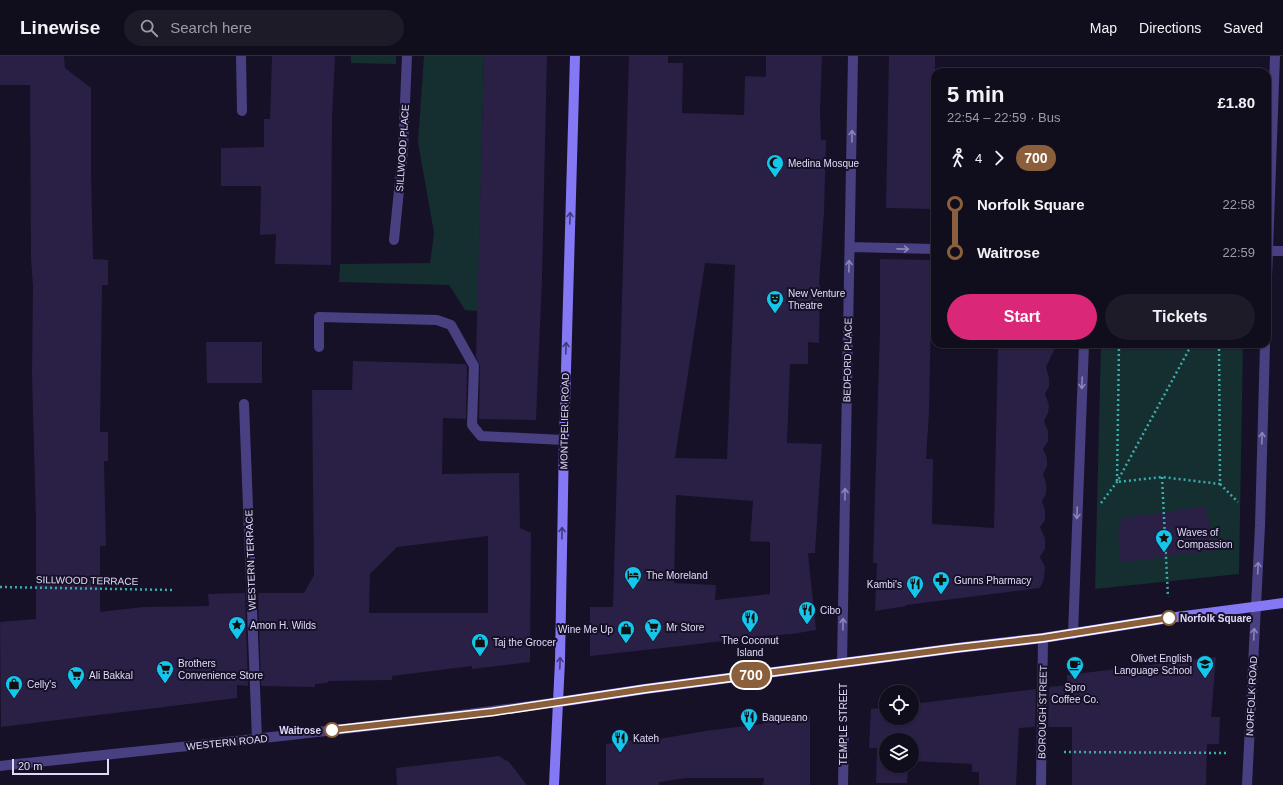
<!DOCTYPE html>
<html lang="en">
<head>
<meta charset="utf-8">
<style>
  body { margin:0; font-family:Helvetica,sans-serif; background:#1e1b29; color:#f1f3f6; height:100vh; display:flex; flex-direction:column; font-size:15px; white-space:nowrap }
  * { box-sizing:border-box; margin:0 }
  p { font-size:13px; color:#9c9ca3 }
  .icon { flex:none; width:22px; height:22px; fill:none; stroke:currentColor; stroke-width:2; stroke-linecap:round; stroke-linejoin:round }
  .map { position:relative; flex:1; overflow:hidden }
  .details { position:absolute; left:931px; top:12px; width:340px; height:280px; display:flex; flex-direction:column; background:#100d1c; border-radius:12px; box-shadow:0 1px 3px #0004,0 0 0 1px #302d3b }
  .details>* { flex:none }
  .badge { padding:0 8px; border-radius:13px; font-size:14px; line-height:26px }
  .tools { position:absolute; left:879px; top:629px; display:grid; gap:8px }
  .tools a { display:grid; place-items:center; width:40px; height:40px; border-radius:50%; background:#100d1c; box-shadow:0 1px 3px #0004,0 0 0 1px #302d3b; font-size:20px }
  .scale { position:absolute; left:12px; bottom:10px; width:97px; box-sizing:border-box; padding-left:4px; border:2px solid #e0d9fc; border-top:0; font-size:11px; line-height:14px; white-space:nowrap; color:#e0d9fc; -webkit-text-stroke:3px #161126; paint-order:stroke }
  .map>.badge { position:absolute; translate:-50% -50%; box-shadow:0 0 0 2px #fff }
  .legs { display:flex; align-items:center; gap:6px; height:44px; padding:0 16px; font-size:13px }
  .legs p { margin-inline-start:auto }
  .overview { display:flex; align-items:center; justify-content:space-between; height:68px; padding:0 16px }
  h1 { font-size:22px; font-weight:800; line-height:30px }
  .action { display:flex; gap:8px; margin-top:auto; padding:8px 16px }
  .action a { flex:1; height:46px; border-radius:24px; background:#db2777; color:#fff; font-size:16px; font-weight:800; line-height:46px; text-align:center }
  .action a+a { background:#1e1b29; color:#f1f3f6 }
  ul { padding:0 16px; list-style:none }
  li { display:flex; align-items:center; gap:14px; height:48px; font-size:15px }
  li i { display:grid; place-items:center; width:6px; height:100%; margin:0 5px; background:currentColor }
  li i::after { content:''; width:10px; height:10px; margin:-5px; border:3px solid; border-radius:50%; background:#100d1c }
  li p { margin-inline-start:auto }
  li:first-child i { background:linear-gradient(#0000 50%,currentColor 0) }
  li:last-child i { background:linear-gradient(currentColor 50%,#0000 0) }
  header { display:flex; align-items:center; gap:24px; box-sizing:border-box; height:56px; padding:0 20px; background:#100d1c; border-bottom:1px solid #302d3b }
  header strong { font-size:19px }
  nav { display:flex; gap:22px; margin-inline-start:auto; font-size:14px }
  .search { width:280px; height:36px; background:#1e1b29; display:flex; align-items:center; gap:10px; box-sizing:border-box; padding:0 14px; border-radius:22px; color:#9c9ca3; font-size:15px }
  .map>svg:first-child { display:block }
</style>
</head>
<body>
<header>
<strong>Linewise</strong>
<div class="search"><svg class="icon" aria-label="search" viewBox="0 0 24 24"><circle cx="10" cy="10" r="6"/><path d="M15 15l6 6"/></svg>Search here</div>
<nav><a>Map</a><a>Directions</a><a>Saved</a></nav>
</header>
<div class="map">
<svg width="1283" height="729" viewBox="0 0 1283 729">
  <rect width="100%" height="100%" fill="#161126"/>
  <!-- green -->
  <path fill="#152e2f" d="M351 0H396V8L351 7Z
    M424 0H484L478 255 465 254 449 229 339 226 340 208 430 207 434 177 418 86Z
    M1101 288H1243L1239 518 1095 533Z"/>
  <!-- building -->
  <path fill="#2a1f45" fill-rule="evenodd" d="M0 0H64L65 12 91 32V116L93 203 108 204V229H102L100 376H108V405H104L106 490H100V556L143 551 209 550 208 538 245 537 248 630 237 629V642L1 671 0 566 36 563V465L32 318 33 230 31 203 30 29H0Z
    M272 0H335L332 61 331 209 275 208 276 178 260 179 261 130H221V92L264 91V63H270Z
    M484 0H547L542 222 536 364 479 363 480 310 476 301Z
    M629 0H668V7H683L682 57 744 59 745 20 766 21V0H822L820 55 821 84H826L824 156 819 229H820L819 287 808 286V308H790L787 387 822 388 815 497H808L816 574 792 578 764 580 690 589 590 600V551H613ZM705 207 735 209 727 403 675 402ZM676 439 753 445 750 485 770 486V538L715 544 716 529 674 527Z
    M889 0H935V140H933V153L886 152Z
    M880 203 932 204 929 356 926 403H933L932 468 994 472 998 288H1057L1046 311 1049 322V330L1045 338 1049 349 1048 357 1044 365 1048 375V385L1043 393 1047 402V410L1043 418 1046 427V438L1042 445 1045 454V464L1040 471 1045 482V493L1040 501 1045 511 1044 522 1040 532 906 549V550L875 555 877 507H873L880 273Z
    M206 286H262V327H207Z
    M353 305 466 308 467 312 466 363 443 362 442 418 519 417 520 472 531 477 530 606 472 613V610L392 620V624L329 625 327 627 315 628V631L261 630 258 537H304L314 519 312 334H352ZM488 480V557H369L370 518 397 491Z
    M1205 450 1207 462 1209 461 1213 495 1188 498V497L1121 507 1118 474 1121 473 1120 463Z
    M1216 601 1211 661H1220L1219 688H1207L1206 729H1072V671H1048L1049 631 1067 629V619Z
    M1036 633 1035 671 1019 672 1016 729H979V716H972V708L912 705V684H886V710H908L907 727H876L877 692H869L871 653 886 651V662H912V648Z
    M794 660H810V729H763L764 722H686L659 726V729H606V688L659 681V683L705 675 762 668 773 661 785 665Z
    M499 700 509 706 527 729H397L396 712Z"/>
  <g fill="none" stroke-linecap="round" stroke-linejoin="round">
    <!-- path -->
    <path stroke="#3aadaf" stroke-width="2.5" stroke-dasharray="2 3" stroke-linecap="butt" d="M1119 288 1117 426 1162 421 1220 428
      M1219 288 1220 428 1238 446
      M1162 421 1168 541
      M1101 447 1117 426 1192 288
      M0 531 173 534
      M843 629V658
      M1064 696 1227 697"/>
    <!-- service -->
    <path stroke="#484081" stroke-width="10" d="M241 0 242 55
      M394 184 403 94 407 0
      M319 291V261L437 264 451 269 474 310 472 369 481 380 564 384"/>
    <!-- minor -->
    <path stroke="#484081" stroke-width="10" d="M850 191 935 193
      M1267 195H1283
      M1267 221 1275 0
      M244 348 257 683
      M1073 578 1084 288
      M842 607 853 0
      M843 729 844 680
      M1041 729 1043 582
      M1247 729 1260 470 1265 288"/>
    <!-- tertiary -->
    <path stroke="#484081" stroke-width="10" d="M0 710C186 690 373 672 559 646"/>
    <!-- secondary -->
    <path stroke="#8578f4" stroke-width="10" d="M559 646 645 633 957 592 1043 582 1169 562 1283 547
      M554 729 560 605 564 384 575 0"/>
  </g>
  <!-- one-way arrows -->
  <defs><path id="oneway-shaft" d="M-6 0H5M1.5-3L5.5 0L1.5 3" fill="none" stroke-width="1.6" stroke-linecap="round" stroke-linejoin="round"/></defs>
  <g stroke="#8c85b8">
    <use href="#oneway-shaft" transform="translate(852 80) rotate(-89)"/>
    <use href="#oneway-shaft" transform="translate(903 193) rotate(1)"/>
    <use href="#oneway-shaft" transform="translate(849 210) rotate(-89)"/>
    <use href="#oneway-shaft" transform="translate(1082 327) rotate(92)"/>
    <use href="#oneway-shaft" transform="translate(1262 382) rotate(-88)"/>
    <use href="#oneway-shaft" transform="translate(845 438) rotate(-89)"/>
    <use href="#oneway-shaft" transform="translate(1077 457) rotate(92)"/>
    <use href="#oneway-shaft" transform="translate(1258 512) rotate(-87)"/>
    <use href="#oneway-shaft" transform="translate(843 568) rotate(-89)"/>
    <use href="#oneway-shaft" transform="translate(1254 578) rotate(-87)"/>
  </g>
  <g stroke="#423a78">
    <use href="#oneway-shaft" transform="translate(570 162) rotate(-88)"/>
    <use href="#oneway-shaft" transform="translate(566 292) rotate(-88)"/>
    <use href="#oneway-shaft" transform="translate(562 477) rotate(-89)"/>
    <use href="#oneway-shaft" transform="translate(560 607) rotate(-88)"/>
  </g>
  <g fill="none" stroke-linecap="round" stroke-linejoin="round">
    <defs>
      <path id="line-1" d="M332 674 492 656 645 633 957 592 1043 582 1169 562"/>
    </defs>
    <!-- line-1 casing -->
    <use href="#line-1" stroke="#fff" stroke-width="9"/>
    <!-- line-1 -->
    <use href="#line-1" stroke="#8b5e3c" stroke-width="6"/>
  </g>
  <!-- icons -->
  <defs>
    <symbol id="mosque-pin" viewBox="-11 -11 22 30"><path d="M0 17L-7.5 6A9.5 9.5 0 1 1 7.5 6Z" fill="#15c6ec" stroke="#161126"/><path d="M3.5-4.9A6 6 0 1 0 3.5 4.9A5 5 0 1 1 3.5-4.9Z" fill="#111"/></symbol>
    <symbol id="theatre-pin" viewBox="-11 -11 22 30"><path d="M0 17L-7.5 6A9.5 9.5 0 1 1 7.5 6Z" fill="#15c6ec" stroke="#161126"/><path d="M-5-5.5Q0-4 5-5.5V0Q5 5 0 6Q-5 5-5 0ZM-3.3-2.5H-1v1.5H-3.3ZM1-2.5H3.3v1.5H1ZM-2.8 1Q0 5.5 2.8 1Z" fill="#111"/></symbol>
    <symbol id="sight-pin" viewBox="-11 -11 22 30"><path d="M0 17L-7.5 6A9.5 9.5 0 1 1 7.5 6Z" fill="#15c6ec" stroke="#161126"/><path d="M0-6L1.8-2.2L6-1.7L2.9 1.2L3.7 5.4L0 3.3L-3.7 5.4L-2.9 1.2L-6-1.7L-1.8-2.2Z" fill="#111"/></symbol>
    <symbol id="hotel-pin" viewBox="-11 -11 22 30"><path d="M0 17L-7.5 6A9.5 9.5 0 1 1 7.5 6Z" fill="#15c6ec" stroke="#161126"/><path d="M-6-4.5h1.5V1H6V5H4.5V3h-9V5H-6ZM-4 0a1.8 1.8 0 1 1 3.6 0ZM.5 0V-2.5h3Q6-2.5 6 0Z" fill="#111"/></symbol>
    <symbol id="pharmacy-pin" viewBox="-11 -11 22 30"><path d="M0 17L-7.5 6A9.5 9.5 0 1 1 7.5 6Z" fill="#15c6ec" stroke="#161126"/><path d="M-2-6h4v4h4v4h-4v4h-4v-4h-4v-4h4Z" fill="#111"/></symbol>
    <symbol id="restaurant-pin" viewBox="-11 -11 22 30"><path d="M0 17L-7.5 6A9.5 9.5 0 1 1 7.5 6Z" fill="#15c6ec" stroke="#161126"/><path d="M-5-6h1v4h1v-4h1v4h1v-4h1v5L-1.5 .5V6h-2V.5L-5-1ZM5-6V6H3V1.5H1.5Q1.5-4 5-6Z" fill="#111"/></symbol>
    <symbol id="supermarket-pin" viewBox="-11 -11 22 30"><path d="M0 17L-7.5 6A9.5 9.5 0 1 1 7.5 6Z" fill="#15c6ec" stroke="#161126"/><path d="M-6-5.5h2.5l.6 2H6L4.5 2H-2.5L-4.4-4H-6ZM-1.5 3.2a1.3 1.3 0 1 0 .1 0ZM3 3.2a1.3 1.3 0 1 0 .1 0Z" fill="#111"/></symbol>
    <symbol id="shop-pin" viewBox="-11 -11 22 30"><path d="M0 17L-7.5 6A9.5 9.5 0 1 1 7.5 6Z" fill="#15c6ec" stroke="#161126"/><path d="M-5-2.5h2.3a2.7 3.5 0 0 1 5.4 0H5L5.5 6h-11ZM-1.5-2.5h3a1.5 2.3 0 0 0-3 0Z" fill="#111"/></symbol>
    <symbol id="school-pin" viewBox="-11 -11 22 30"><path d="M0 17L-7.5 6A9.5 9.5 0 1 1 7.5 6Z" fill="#15c6ec" stroke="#161126"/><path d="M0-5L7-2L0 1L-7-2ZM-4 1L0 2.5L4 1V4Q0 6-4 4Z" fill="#111"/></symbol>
    <symbol id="cafe-pin" viewBox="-11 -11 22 30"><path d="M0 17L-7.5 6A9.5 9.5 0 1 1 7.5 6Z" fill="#15c6ec" stroke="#161126"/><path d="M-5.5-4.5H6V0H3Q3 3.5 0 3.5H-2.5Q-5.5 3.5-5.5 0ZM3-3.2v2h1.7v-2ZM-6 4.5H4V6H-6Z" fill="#111"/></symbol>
  </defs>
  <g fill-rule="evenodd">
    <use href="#mosque-pin" x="765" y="97" width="20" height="27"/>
    <use href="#theatre-pin" x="765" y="233" width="20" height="27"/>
    <use href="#sight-pin" x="1154" y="472" width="20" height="27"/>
    <use href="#hotel-pin" x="623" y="509" width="20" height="27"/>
    <use href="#pharmacy-pin" x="931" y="514" width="20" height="27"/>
    <use href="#restaurant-pin" x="905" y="518" width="20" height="27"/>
    <use href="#restaurant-pin" x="797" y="544" width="20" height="27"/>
    <use href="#restaurant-pin" x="740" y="552" width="20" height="27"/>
    <use href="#sight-pin" x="227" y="559" width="20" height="27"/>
    <use href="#supermarket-pin" x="643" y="561" width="20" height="27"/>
    <use href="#shop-pin" x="616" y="563" width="20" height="27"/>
    <use href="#shop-pin" x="470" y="576" width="20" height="27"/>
    <use href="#school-pin" x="1195" y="598" width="20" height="27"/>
    <use href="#cafe-pin" x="1065" y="599" width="20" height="27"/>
    <use href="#supermarket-pin" x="155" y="603" width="20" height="27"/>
    <use href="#supermarket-pin" x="66" y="609" width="20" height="27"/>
    <use href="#shop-pin" x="4" y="618" width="20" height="27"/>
    <use href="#restaurant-pin" x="739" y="651" width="20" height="27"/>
    <use href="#restaurant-pin" x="610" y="672" width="20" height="27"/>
  </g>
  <!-- markers -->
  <g fill="#fff" stroke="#8b5e3c" stroke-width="2">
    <circle cx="1169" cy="562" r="7"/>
    <circle cx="332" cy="674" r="7"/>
  </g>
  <g text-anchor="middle" stroke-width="4" stroke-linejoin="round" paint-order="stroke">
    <!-- street labels -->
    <g font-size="10" fill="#e0d9fc" stroke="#161126">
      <text transform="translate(402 92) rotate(-86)" y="4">SILLWOOD PLACE</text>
      <text transform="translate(847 304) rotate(-89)" y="4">BEDFORD PLACE</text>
      <text transform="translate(564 365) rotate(-89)" y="4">MONTPELIER ROAD</text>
      <text transform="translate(250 504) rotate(-92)" y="4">WESTERN TERRACE</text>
      <text transform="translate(87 524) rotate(1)" y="4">SILLWOOD TERRACE</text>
      <text transform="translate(1251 640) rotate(-87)" y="4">NORFOLK ROAD</text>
      <text transform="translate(1042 656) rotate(-89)" y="4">BOROUGH STREET</text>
      <text transform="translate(843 668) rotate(-90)" y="4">TEMPLE STREET</text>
      <text transform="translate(227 686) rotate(-6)" y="4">WESTERN ROAD</text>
    </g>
    <!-- poi labels -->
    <g font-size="10" fill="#e0d9fc" stroke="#161126" text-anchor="start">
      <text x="788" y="111">Medina Mosque</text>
      <text x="788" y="241">New Venture<tspan x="788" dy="12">Theatre</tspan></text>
      <text x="1177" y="480">Waves of<tspan x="1177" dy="12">Compassion</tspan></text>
      <text x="646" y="523">The Moreland</text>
      <text x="954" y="528">Gunns Pharmacy</text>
      <text x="902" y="532" text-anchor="end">Kambi's</text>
      <text x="820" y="558">Cibo</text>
      <text x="250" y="573">Amon H. Wilds</text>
      <text x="666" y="575">Mr Store</text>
      <text x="613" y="577" text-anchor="end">Wine Me Up</text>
      <text x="750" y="588" text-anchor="middle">The Coconut<tspan x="750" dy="12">Island</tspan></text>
      <text x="493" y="590">Taj the Grocer</text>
      <text x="1192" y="606" text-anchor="end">Olivet English<tspan x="1192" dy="12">Language School</tspan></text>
      <text x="178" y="611">Brothers<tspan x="178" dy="12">Convenience Store</tspan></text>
      <text x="89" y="623">Ali Bakkal</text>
      <text x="27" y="632">Celly's</text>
      <text x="1075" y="635" text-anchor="middle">Spro<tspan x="1075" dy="12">Coffee Co.</tspan></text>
      <text x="762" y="665">Baqueano</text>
      <text x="633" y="686">Kateh</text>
    </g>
    <!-- stop labels -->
    <g font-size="10" font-weight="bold" fill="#e0d9fc" stroke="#161126" text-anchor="start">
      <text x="1180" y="566">Norfolk Square</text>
      <text x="321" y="678" text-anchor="end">Waitrose</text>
    </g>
  </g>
</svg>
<div class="tools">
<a><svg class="icon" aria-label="locate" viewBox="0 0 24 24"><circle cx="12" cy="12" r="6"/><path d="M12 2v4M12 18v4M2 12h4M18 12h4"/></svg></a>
<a><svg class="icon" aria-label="layers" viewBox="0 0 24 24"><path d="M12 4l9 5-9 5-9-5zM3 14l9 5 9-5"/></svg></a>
</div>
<div class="scale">20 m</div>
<b class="badge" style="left:751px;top:619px;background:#8b5e3c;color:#fff">700</b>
<section class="details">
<div class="overview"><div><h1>5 min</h1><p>22:54 – 22:59 · Bus</p></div><b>£1.80</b></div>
<div class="legs"><svg class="icon" aria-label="walk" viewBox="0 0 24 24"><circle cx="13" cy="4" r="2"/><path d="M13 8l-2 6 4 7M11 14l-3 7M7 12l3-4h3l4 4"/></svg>4<svg class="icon" aria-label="forward" viewBox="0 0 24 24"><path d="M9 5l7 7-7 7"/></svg><b class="badge" style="background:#8b5e3c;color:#fff">700</b></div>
<ul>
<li><i style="color:#8b5e3c"></i><b>Norfolk Square</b><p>22:58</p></li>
<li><i style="color:#8b5e3c"></i><b>Waitrose</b><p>22:59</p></li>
</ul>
<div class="action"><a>Start</a><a>Tickets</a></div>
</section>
</div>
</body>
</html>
